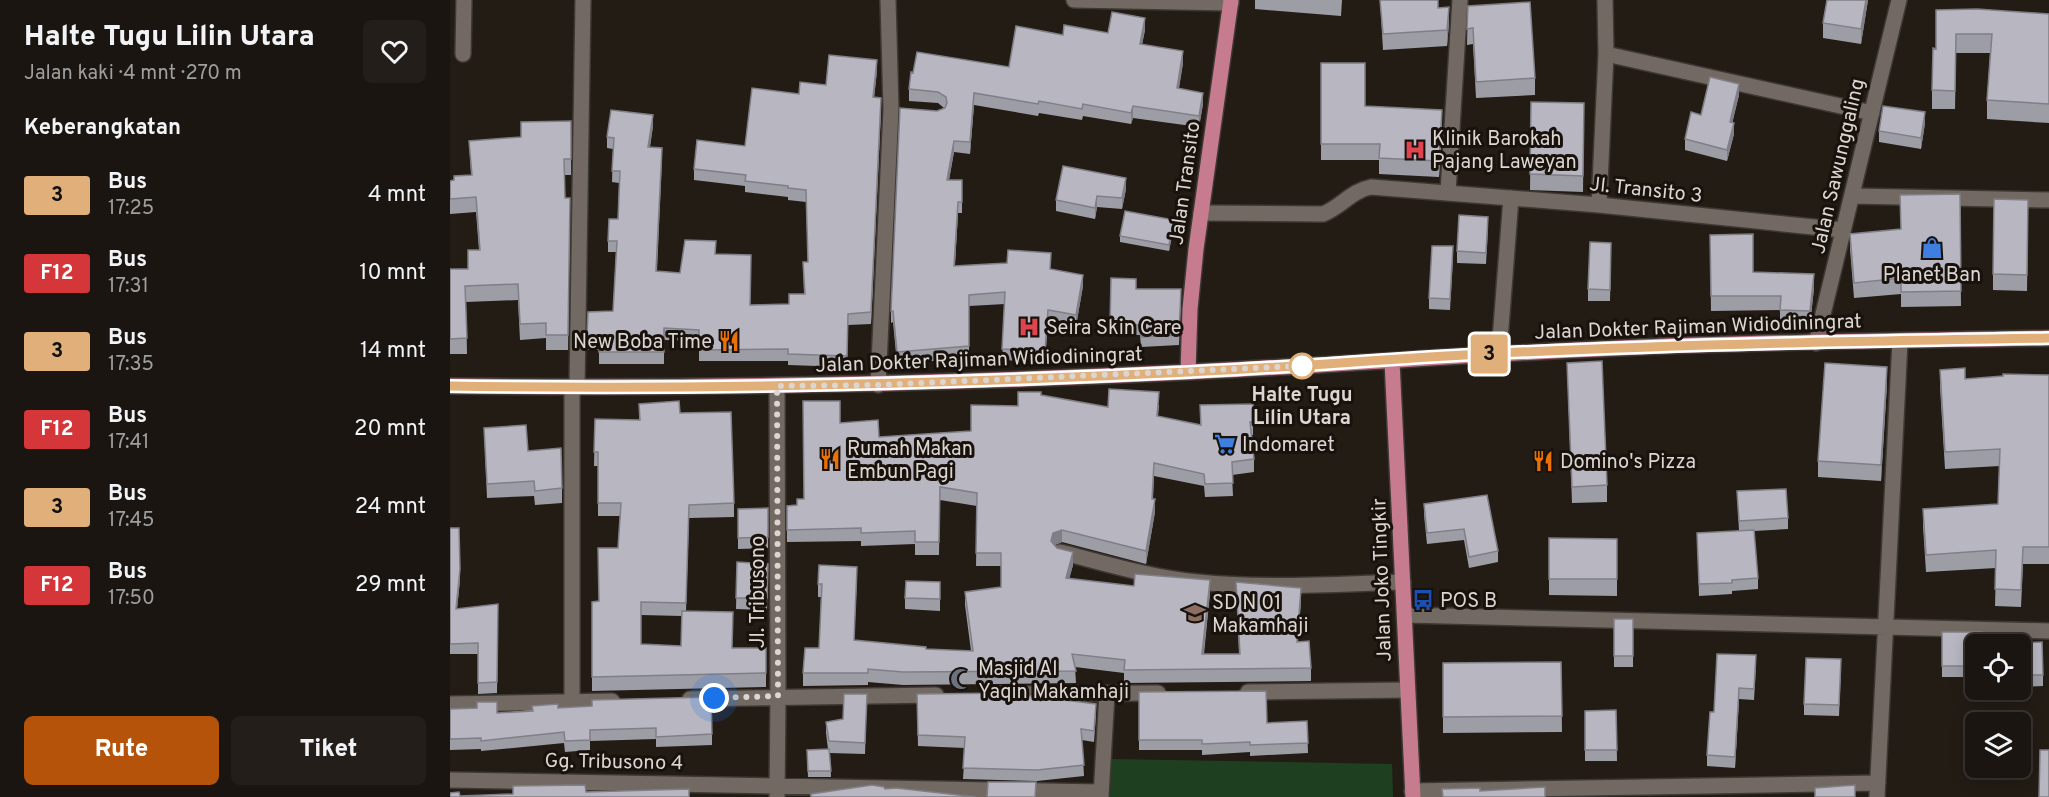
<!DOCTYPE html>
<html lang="id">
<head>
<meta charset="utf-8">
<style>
  body { margin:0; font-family:Overpass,sans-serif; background:#231e19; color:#f1f3f6; height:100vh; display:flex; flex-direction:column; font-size:22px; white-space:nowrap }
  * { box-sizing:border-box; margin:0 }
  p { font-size:20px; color:#9f9f9f }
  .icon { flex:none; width:33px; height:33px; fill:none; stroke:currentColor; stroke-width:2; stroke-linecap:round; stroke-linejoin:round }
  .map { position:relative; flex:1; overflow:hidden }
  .details { display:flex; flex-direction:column; background:#1a1510; width:450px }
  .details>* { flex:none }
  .badge { padding:0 12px; border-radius:4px; font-size:21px; line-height:39px }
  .buttons { position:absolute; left:1515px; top:634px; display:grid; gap:12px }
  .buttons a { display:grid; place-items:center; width:66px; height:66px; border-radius:9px; background:#1a1510; box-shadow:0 3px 15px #0003,0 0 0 2px #383430; font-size:30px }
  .you { position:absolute; width:30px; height:30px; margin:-15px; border:4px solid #fff; border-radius:50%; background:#1a73e8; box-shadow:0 0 0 9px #1a73e833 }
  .map>.badge { position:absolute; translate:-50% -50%; box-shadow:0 0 0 3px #fff }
  h2 { padding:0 24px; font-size:22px; line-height:54px }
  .round { display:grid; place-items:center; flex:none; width:63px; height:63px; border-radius:9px; background:#231e19 }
  .headline { display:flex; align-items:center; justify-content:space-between; height:102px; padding:0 24px }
  h1 { font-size:28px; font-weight:800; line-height:45px }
  .button { display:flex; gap:12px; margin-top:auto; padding:12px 24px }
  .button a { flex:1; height:69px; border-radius:9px; background:#b45309; color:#fff; font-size:24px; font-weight:800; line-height:69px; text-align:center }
  .button a+a { background:#231e19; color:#f1f3f6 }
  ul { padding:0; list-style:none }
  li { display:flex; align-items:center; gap:18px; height:78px; padding:0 24px }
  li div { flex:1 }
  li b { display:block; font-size:22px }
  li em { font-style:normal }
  li .badge { min-width:66px; font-weight:700; text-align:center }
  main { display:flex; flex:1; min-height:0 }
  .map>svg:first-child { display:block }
</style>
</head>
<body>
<main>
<section class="details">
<div class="headline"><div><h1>Halte Tugu Lilin Utara</h1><p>Jalan kaki · 4 mnt · 270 m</p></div><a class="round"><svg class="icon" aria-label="heart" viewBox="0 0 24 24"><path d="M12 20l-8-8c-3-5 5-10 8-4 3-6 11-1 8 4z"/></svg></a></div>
<h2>Keberangkatan</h2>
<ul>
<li><span class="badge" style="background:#e1af79;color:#111">3</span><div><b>Bus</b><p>17:25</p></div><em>4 mnt</em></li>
<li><span class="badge" style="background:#d5363a;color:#fff">F12</span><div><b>Bus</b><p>17:31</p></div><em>10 mnt</em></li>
<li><span class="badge" style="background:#e1af79;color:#111">3</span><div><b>Bus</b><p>17:35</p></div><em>14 mnt</em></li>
<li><span class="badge" style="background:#d5363a;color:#fff">F12</span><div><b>Bus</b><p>17:41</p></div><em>20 mnt</em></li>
<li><span class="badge" style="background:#e1af79;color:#111">3</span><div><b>Bus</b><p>17:45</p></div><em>24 mnt</em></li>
<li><span class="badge" style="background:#d5363a;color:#fff">F12</span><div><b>Bus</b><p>17:50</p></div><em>29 mnt</em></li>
</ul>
<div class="button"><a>Rute</a><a>Tiket</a></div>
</section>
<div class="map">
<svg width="1599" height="797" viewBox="0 0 1599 797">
  <rect width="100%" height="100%" fill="#231c15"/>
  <!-- green -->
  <path fill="#1f4020" d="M660 759 942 764 943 797H658Z"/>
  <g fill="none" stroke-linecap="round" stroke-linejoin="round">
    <defs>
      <path id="minor" d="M624 0 781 3
        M13 54 14 0
        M1156 54 1422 113
        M998 192 1010 0
        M1402 196 1599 200
        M1149 205 1156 54 1155 0
        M751 213 873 214C891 207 901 191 921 187L1149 205 1393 230
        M1366 343 1449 0
        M1049 353 1061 198
        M428 385 441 109 438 0
        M127 388 133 0
        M610 552C655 563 701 578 748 582 816 589 885 584 953 582
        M955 615 1599 631
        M798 692 957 690
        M546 694 708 693
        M240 699 486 695
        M122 702V388
        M0 704 162 701
        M0 780 651 792
        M962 791 1428 783
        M327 797 328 696 327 386
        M651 797 657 693
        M1427 797 1450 341"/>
      <path id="major" d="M942 361 963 797
        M738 372 740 309 746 249 781 0
        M0 386C247 389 493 384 739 372 908 364 1076 350 1245 345 1363 341 1481 340 1599 338"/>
    </defs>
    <!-- minor casing -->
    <use href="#minor" stroke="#3e3835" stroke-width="18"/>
    <!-- major casing -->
    <use href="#major" stroke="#3e3835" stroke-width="18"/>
    <!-- minor -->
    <use href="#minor" stroke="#726962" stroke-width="15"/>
    <!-- major -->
    <use href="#major" stroke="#c67b8f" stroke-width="15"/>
  </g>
  <!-- wall -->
  <path fill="#9d9da6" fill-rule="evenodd" d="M805 0H892L891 16 805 9Z
    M930 0H988V8L999 23 997 46 933 50Z
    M1418 0 1411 44 1373 38V23Z
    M1018 6 1085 78V95L1026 98 1023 44 1017 45Z
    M1486 10 1599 14V123L1537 119V100L1540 53H1506L1505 109H1482V90L1486 49Z
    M695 30 692 44 733 63 729 88 753 104 749 127 683 118 681 124 633 116 632 120 589 113 588 116 524 105 520 154 504 152 499 180H512V213H508L505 266 601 269 633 286 626 326 598 321 595 362 552 360 555 304 519 306V358L447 364 443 322 441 323V311L487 111 494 108 488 103 459 101V89L559 67 613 35 658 33Z
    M871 63 915 106 992 127 989 177 929 174V160H871Z
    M427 71 424 97 431 109 421 324 398 325 397 367 338 365V361H249V341L214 340V364H149V350H137L138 312 163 311 166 252H158V241L168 219 169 183 162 182 163 149 157 148V137L203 126 200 147 212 159 207 271 230 273 266 254 300 305 339 304 354 294 353 262H358L356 202 338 200V197L295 192V186L244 180V169L295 146 349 94 376 85Z
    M1289 95 1282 123 1284 134 1277 161 1235 150V139L1251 115Z
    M1081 102 1134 103 1133 192 1080 190Z
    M121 121V175H114L115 198H120L118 350H96V338L70 340 68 300 16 302 17 354H0V269H18V250H29L26 212 0 214V181H4L21 175 19 141 71 137Z
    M1475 123 1471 149 1429 142V131Z
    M676 189 672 209 647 207 645 219 606 211V200Z
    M1510 194 1511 306 1451 307V294L1404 298 1400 249V234L1450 229Z
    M1578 216 1577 291 1543 290V274Z
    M724 226 719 251 670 242V236Z
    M1038 228 1036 264 1007 263V251Z
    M1260 235 1303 272 1364 288 1360 325 1330 324V310L1261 311Z
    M1161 254 1160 301H1138V289Z
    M1003 258 1000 310 979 309V298Z
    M661 278 686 289 731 298 729 345 691 347 690 335 660 334Z
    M1117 363 1157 485V502L1122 503Z
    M1490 370 1515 379 1599 375V564H1573L1571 607 1545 606 1546 568 1476 572 1473 526V509L1548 504 1550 466 1495 469 1490 387Z
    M1437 384 1431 481 1368 477V461Z
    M591 395 658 407 709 405 708 417 750 425V405L803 404V435H802L804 459V472L782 475 783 496 755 497 754 486 704 476 703 499 705 512 696 564 612 542 604 545 623 565 619 579 684 586 760 593 754 654H789L786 582 851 600 848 642 861 668V681L674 683V673L625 667 626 683 453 685 418 682V685L353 686V673L369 648 371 597H368V584L407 580 404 641 476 649 521 651 515 605V592L551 587V566H526L527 506 490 500 489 555H465V544L411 546V541L337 542V506L347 505 354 499 390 423 429 437 521 431 568 406Z
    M189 404 230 413 284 503V517L239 518 236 611 282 648H316V687L142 691V602L149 601 168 548 170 516H148V466H144L145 419 189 420ZM191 615 232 616 231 646 191 644Z
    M34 428 78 451 112 488V503L85 505 84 496 37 498Z
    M1287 491 1338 518V529L1304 531 1308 578V589L1282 591V594L1249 596 1247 533 1289 531Z
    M974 504 1048 551V562L1019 568 1014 540 977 544 974 515Z
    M318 508V548L288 549V509Z
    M0 528 10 580 7 609 48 604 47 693 28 694V654H0Z
    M1099 538 1167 539V596L1099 595Z
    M287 562 318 564 317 610 286 609Z
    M490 582V611L455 609V598Z
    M1164 619H1183V667H1164Z
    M1492 632 1526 645V677H1492Z
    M1570 645 1593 675V686L1570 687Z
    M1111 662 1112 732 993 733V663Z
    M1306 666 1304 700 1289 699 1285 768 1257 766V755L1264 712Z
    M1391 670 1389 716 1354 715V704Z
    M689 692 817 723 857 721 858 753 800 756V752L752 755V750H689Z
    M417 694 415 754 380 753 381 777H358L357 750 378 749 376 733V722L393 719Z
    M467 694 646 715 644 742 632 740 634 776 587 781 513 779 515 748 468 746Z
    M108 708 262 734V745L206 747V739L140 741V750L115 752 114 743 31 751V749L0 750V709L47 713Z
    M1166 710 1167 761H1135V711Z"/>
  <!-- shaded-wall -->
  <path fill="#807f87" d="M1416 0H1418L1411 44V29Z
    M999 7V23L997 46V30Z
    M695 18V30L690 55V44Z
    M733 51V63L727 99V88Z
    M427 60V71L423 108V97Z
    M1289 84V95L1280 133V122Z
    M524 93V105L520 154V142Z
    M753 93V104L749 127V116Z
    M431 98V109L421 324V312Z
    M683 106V118L681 124V113Z
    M992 110V127L989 177V161Z
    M1475 112V123L1471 149V138Z
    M203 115V126L198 158V147Z
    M1284 123V134L1277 161V150Z
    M504 141V152L497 191V180Z
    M676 178V189L672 209V198Z
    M647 196V207L645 219V208Z
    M508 202V213L504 278V266Z
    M724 220V226L719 251V245Z
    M1364 274V288L1360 325V311Z
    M633 275V286L626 326V315Z
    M1437 367V384L1431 481V465Z
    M705 499V512L696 564V551Z
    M612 530V542L603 546 601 541 603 533Z
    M623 552V565L616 591V578Z
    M10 569V580L6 619V609Z
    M760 580V593L752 667V654Z
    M851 588V600L847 655V642Z
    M1289 688V699L1285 768V757Z"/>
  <!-- building -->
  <path fill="#b7b6c1" stroke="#807f87" stroke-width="1.5" d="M930 0H988V8L999 7 997 30 933 34Z
    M1377 0H1416L1411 29 1373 23Z
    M1080 2 1085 78 1026 82 1023 28 1017 29 1018 6Z
    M1527 9 1599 14V104L1537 100 1542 34H1506L1505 91 1482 90 1483 48 1486 49V10Z
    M662 12 695 18 690 44 733 51 727 88 753 93 749 116 683 106 681 113 633 104 632 109 589 101 588 104 524 93 520 142 504 141 497 180H512V202H508L504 266 557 263 558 250 601 253 600 269 633 275 626 315 598 310 595 351 552 349 555 292 519 295V346L447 352 443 311H441L450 108 487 111 495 108 497 103 496 97 488 92 459 89 461 72 463 73 467 52 559 67 566 26 613 35 614 25 658 33Z
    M379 55 427 60 423 97 431 98 421 312 398 314 397 356 338 354V349L249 350V330L214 328V352H149V339H137L138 312 163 311 167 241H158L159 219H168L170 171H162L164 138 157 137 161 110 203 115 198 147 212 148 206 271 230 273 235 240 266 241 265 254 301 255 300 305 339 304V294H355L353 262H358L356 190 338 188V186L295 181 296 175 244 169 247 140 295 146 302 88 349 94 350 82 376 85Z
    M871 63H915V106L992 110 989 161 929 158 930 144H871Z
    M1260 77 1289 84 1280 122 1284 123 1277 150 1235 139 1241 112 1251 115Z
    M1081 102 1134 103 1133 176 1080 174Z
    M1433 106 1475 112 1471 138 1429 131Z
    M121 121V159H114L115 198H120L118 335H96V323L70 324 68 284 15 286 17 338 0 339V269H18V250H30L26 197 0 199V181L4 180V176L22 175 19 141 71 137V122Z
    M613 166 676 178 672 198 647 196 645 208 606 200Z
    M1510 194 1511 291 1451 292V278L1404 283 1400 234 1451 229 1450 195Z
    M1544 199 1578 200 1577 275 1543 274Z
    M675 211 724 220 719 245 670 236Z
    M1009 215 1038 217 1036 253 1007 251Z
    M1303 234V272L1364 274 1360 311 1330 310 1331 296H1261L1260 235Z
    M1140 242 1161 243 1160 290 1138 289Z
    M982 246H1003L1000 299 979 298Z
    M661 278 686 279V289H731L729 335 691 337 690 325 660 324Z
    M1152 361 1157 485 1122 487 1117 363Z
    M1375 363 1437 367 1431 465 1368 461Z
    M1515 368V379L1553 376V374L1599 375V547H1573L1571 590 1545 589 1546 550 1476 555 1473 509 1548 504 1550 449 1495 452 1490 370Z
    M659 389 709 392 707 416 751 425 750 405 803 404V422H800L804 459 782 462 783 483 755 484 754 474 704 463 702 499H705L696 551 612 530 603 533 601 541 607 548 623 552 616 578 684 586 685 574 760 580 752 654H790L786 582 851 588 847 642 859 641 861 668 674 670 675 660 622 654 626 671 453 672 418 669V673H353L355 648H369L372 584H368L369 565 407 567 404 640 476 647V649L523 651 515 592 551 587V553H526L527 493 490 487 489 542H465V531L411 533V528L337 530V506L347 505V499H354L353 401H390V423L428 420 429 437 521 431V405L568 406V392H591V395L658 407Z
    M229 401 230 413 281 412 284 503 239 505 236 603 191 602V644L231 646 232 611 283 612 282 648H316V673L142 677V602L149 601 148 548H168L171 503H148V452H144L145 419 190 420 189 404Z
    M76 425 78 451 111 448 112 488 85 491 84 481 37 484 34 428Z
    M1336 489 1338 518 1289 521 1287 491Z
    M1037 495 1048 551 1019 557 1014 529 977 533 974 504Z
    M318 508V537L288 538V509Z
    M0 528H9L10 569 6 609 48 604 47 682 28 683V643L0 644Z
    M1304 530 1308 578 1282 580V583L1249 584 1247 533Z
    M1099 538 1167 539V579H1099Z
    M287 562 318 564 317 598H286Z
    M456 581 490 582V599L455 598Z
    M1164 619H1183V656H1164Z
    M1492 632H1532V645H1526V666H1492Z
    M1592 642 1593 675H1570V645H1567V643Z
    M1267 654 1306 655 1304 689 1289 688 1285 757 1257 755 1260 712H1264Z
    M1356 658 1391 659 1389 705 1354 704Z
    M1111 662 1112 716 993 717V663Z
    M816 691 817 723 857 721 858 743 800 745V742L752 744V740H689V692Z
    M557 693 646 704 644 731 631 729 634 765 587 770 513 768 515 737 468 735 467 694Z
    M394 694H417L415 743 379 741 376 722 393 719Z
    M261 697 262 734 206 737V728L140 730V740L115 741 114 732 31 741V738L0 739V709L27 708V702H47V713L83 711 82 706 108 704V708L142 706V700Z
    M1166 710 1167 750H1135V711Z
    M379 749 381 771H358L357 750Z
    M1590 750H1599V797H1589Z
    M538 782H586L585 797H537Z
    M135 785 136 792 239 789V797H0V793L9 792 10 796 63 794V786Z
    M422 785 434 787 435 789 446 788 526 797H361V794Z
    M1405 785V797H1365V788Z
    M1095 787V797H993L992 789 1030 788V791Z"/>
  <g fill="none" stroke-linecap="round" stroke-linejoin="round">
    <defs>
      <path id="line" d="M0 386C247 390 493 384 739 372 844 367 948 358 1052 353 1235 344 1417 341 1599 338"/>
    </defs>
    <!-- line casing -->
    <use href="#line" stroke="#fff" stroke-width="14"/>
    <!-- line -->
    <use href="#line" stroke="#e1af79" stroke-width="9"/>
    <!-- walk -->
    <path stroke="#dbd6d2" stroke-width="6" stroke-dasharray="0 10.8" d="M264 698 328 696 327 386 428 385 852 366"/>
  </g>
  <!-- icons -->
  <defs>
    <symbol id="hospital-bare" viewBox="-9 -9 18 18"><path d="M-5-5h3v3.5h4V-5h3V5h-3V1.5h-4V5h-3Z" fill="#e0444e" stroke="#19120c" stroke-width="2.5" paint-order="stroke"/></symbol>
    <symbol id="shop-bare" viewBox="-9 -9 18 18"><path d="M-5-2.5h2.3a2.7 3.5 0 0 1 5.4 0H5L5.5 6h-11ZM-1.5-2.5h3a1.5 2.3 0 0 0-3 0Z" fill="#3f7fe0" stroke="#19120c" stroke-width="2.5" paint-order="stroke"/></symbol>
    <symbol id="restaurant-bare" viewBox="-9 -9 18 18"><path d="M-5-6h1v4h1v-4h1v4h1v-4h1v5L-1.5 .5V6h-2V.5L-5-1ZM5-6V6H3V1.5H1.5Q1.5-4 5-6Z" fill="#e8710a" stroke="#19120c" stroke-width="2.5" paint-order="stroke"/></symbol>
    <symbol id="supermarket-bare" viewBox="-9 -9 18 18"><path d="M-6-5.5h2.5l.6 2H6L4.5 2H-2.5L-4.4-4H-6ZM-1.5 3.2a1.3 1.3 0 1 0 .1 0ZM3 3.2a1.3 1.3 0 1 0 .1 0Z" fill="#3f7fe0" stroke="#19120c" stroke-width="2.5" paint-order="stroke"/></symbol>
    <symbol id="bus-bare" viewBox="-9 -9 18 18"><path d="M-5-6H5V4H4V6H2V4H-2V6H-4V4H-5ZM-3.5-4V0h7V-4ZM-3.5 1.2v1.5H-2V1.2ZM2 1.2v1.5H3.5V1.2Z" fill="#1a4fb4" stroke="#19120c" stroke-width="2.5" paint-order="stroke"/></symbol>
    <symbol id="school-bare" viewBox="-9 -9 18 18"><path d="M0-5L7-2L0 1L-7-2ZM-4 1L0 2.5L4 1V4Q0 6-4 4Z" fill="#8d6e63" stroke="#19120c" stroke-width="2.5" paint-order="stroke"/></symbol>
    <symbol id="mosque-bare" viewBox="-9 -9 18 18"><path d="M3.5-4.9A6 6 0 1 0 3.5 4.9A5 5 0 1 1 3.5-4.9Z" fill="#6b7280" stroke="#19120c" stroke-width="2.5" paint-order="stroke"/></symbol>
  </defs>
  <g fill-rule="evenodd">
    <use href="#hospital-bare" x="950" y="135" width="30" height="30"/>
    <use href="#shop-bare" x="1467" y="233" width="30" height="30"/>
    <use href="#hospital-bare" x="564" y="312" width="30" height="30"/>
    <use href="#restaurant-bare" x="264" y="326" width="30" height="30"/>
    <use href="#supermarket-bare" x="760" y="429" width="30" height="30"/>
    <use href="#restaurant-bare" x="365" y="444" width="30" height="30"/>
    <use href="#restaurant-bare" x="1078" y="446" width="30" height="30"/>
    <use href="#bus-bare" x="958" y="585" width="30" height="30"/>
    <use href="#school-bare" x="730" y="598" width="30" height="30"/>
    <use href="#mosque-bare" x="496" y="664" width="30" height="30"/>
  </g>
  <!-- markers -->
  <circle fill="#fff" stroke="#e1af79" stroke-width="3" cx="852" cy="366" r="12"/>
  <g text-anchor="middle" stroke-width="6" stroke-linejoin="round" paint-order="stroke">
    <!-- poi labels -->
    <g font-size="20" fill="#dbd6d2" stroke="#19120c" text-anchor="start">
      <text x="982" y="145">Klinik Barokah<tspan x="982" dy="23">Pajang Laweyan</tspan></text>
      <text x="1482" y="281" text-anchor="middle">Planet Ban</text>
      <text x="596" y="334">Seira Skin Care</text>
      <text x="262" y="348" text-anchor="end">New Boba Time</text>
      <text x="792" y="451">Indomaret</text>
      <text x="397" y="455">Rumah Makan<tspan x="397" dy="23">Embun Pagi</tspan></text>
      <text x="1110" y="468">Domino's Pizza</text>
      <text x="990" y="607">POS B</text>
      <text x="762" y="609">SD N 01<tspan x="762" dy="23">Makamhaji</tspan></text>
      <text x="528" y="675">Masjid Al<tspan x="528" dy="23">Yaqin Makamhaji</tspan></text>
    </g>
    <!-- street labels -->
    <g font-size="20" fill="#dbd6d2" stroke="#19120c">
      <text transform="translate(1387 166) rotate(-77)" y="7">Jalan Sawunggaling</text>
      <text transform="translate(734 183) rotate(-82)" y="7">Jalan Transito</text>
      <text transform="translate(1196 189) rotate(6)" y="7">Jl. Transito 3</text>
      <text transform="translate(1248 326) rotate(-2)" y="7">Jalan Dokter Rajiman Widiodiningrat</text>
      <text transform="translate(529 359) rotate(-2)" y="7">Jalan Dokter Rajiman Widiodiningrat</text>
      <text transform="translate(931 580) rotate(-92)" y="7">Jalan Joko Tingkir</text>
      <text transform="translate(307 592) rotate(-90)" y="7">Jl. Tribusono</text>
      <text transform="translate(164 761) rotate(1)" y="7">Gg. Tribusono 4</text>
    </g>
    <!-- stop labels -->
    <g font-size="20" font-weight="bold" fill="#dbd6d2" stroke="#19120c">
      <text x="852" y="401">Halte Tugu<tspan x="852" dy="23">Lilin Utara</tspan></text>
    </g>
  </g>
</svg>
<div class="buttons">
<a><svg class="icon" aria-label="locate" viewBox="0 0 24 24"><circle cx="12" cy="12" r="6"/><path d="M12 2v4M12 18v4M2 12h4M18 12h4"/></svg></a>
<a><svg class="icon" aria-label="layers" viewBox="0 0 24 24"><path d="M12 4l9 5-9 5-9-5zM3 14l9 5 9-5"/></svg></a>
</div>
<div class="you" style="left:264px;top:698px"></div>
<b class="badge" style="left:1039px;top:354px;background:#e1af79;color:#111">3</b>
</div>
</main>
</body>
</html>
